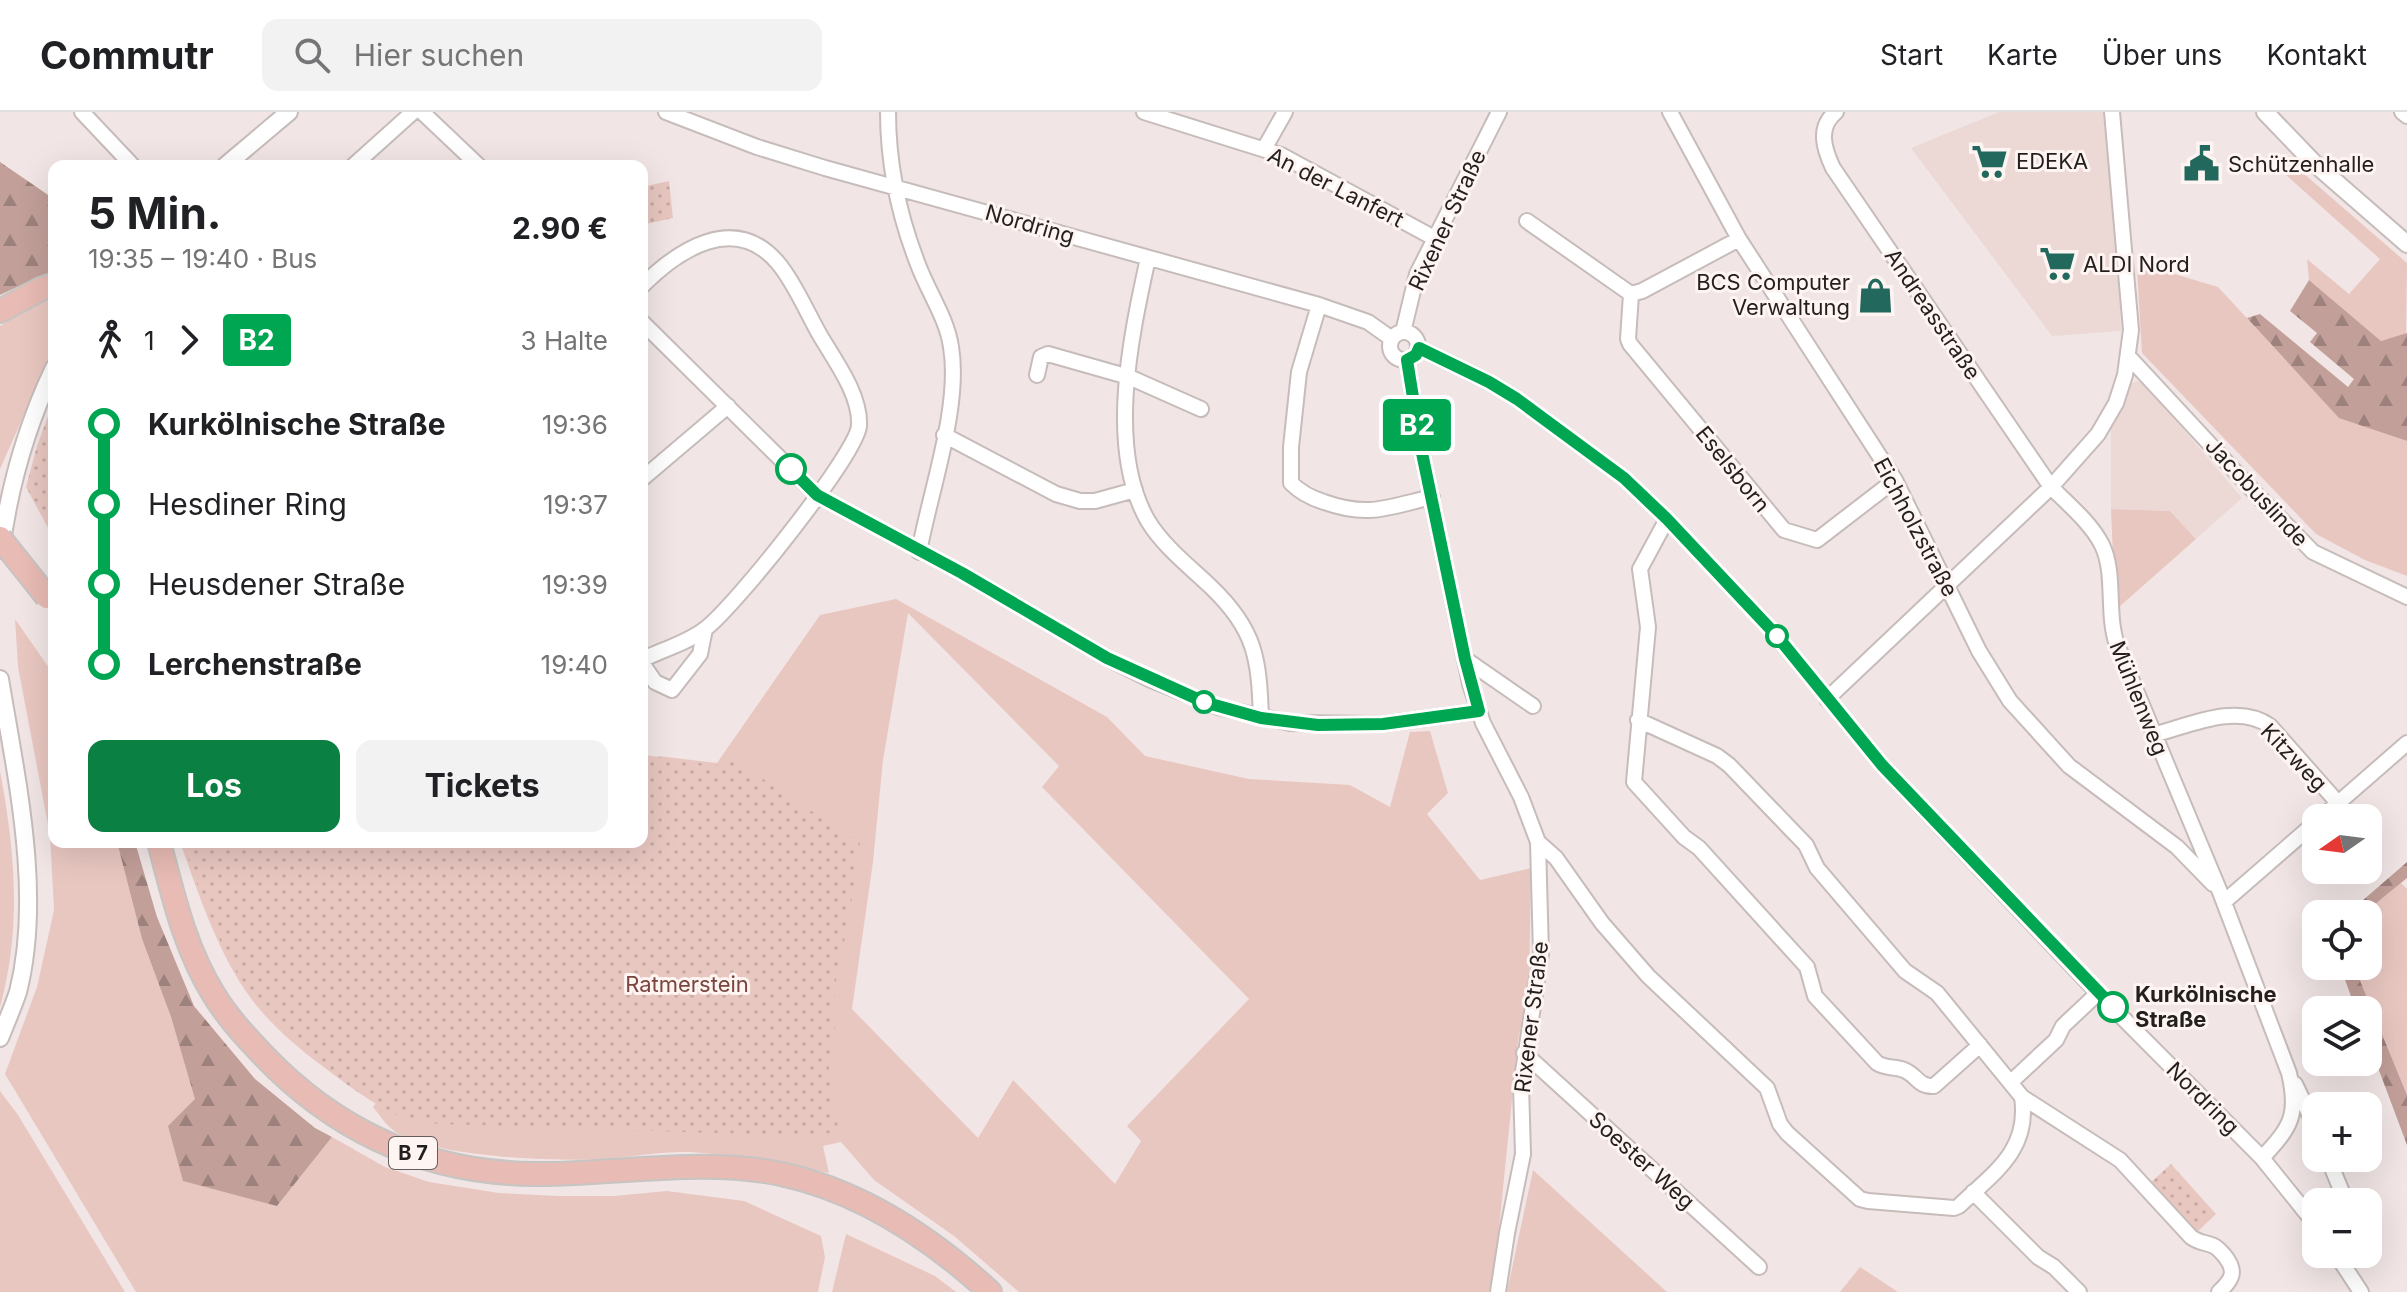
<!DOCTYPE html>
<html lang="de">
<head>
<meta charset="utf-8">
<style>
  body { margin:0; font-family:Inter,sans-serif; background:#f2f2f2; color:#202124; height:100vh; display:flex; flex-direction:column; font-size:30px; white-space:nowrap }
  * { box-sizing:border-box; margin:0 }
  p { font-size:26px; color:#757577 }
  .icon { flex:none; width:44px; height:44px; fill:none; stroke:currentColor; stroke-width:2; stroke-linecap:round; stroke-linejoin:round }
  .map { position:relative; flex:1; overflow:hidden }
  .details { position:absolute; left:48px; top:48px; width:600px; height:688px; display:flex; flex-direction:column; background:#fff; border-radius:16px; box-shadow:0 8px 32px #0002 }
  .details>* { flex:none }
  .badge { padding:0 16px; border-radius:6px; font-size:28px; line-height:52px }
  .needle { width:52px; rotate:256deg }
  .tools { position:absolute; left:2302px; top:692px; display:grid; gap:16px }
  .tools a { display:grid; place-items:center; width:80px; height:80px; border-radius:16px; background:#fff; box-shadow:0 8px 32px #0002; font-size:40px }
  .map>.badge { position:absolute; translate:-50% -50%; box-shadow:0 0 0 4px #fff }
  .legs { display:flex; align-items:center; gap:12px; height:88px; padding:0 40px; font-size:26px }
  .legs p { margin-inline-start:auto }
  .headline { display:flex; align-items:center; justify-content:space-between; height:136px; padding:0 40px }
  h1 { font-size:44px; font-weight:700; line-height:60px }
  .cta { display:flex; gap:16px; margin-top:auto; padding:16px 40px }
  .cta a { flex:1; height:92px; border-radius:16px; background:#0b8043; color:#fff; font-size:32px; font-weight:700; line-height:92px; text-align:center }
  .cta a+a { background:#f2f2f2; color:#202124 }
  ul { padding:0 40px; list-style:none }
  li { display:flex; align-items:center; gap:28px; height:80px; font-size:30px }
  li i { display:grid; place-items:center; width:12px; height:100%; margin:0 10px; background:currentColor }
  li i::after { content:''; width:20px; height:20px; margin:-10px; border:6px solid; border-radius:50%; background:#fff }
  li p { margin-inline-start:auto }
  li:first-child i { background:linear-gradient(#0000 50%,currentColor 0) }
  li:last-child i { background:linear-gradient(currentColor 50%,#0000 0) }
  header { display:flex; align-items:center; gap:48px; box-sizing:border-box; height:112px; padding:0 40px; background:#fff; border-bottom:2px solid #e0e0e0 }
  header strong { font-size:38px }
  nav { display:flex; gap:44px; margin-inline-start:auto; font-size:28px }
  .search { width:560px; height:72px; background:#f2f2f2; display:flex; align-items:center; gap:20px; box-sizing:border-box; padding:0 28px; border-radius:16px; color:#757577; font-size:30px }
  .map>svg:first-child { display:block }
</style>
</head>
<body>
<header>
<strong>Commutr</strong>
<div class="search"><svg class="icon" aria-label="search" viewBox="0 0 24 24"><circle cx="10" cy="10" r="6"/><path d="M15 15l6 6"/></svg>Hier suchen</div>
<nav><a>Start</a><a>Karte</a><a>Über uns</a><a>Kontakt</a></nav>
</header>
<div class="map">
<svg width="2407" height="1180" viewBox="0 0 2407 1180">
  <defs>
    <pattern id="forest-firs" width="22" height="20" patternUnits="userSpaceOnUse" patternTransform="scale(2)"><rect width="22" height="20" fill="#c29f99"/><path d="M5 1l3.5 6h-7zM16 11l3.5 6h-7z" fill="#9d817c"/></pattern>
    <pattern id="park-dots" width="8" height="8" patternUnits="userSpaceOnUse" patternTransform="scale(2)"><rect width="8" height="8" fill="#e9c7c1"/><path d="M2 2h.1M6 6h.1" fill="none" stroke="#c8aaa5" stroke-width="1.8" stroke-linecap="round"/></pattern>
  </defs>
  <rect width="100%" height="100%" fill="#f1e6e5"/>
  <!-- built -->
  <path fill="#ecd9d6" d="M1999 0H2103L2119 164 2121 219 2052 224 1911 36Z
    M2137 269 2145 272 2242 386 2196 427 2170 399 2111 397V315L2129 273Z"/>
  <!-- green -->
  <path fill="#e9c7c1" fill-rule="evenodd" d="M2295 54 2407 151 2406 222 2381 229 2309 168 2307 147 2349 182 2380 147 2285 62Z
    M2137 157 2171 161 2218 175 2339 305 2407 329V464L2365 448 2316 422 2142 241Z
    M54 185V235L0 357V214L45 187Z
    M2111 397 2170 399 2196 427 2119 495H2115Z
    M896 487 1107 605 1145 644 1249 667 1350 673 1390 695 1410 620 1430 619 1448 681 1427 702 1480 768 1531 756 1529 878 1518 928 1496 1146 1489 1180H1019L954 1124 874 1068 841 1030 823 1034 829 1061C783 1051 737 1043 690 1040 662 1039 632 1045 604 1047 560 1050 425 1045 393 1018 385 1012 379 1002 373 995L377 990C331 963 274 922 245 878 215 833 198 780 180 730H642V671L658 644 717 651 820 503ZM908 501 1059 654 1042 675 1249 887 1127 1014 1141 1029 1115 1072 1013 968 978 1026 852 897 873 750 883 648Z
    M15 507 54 563V730H117L142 827 171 905 196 987 169 1014 277 1094 332 1025 385 1055 429 1070 499 1081 558 1084H614L667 1079 744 1089 821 1124 825 1145 818 1180H136L5 962 37 875 54 798 50 723 18 555Z
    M0 659C15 739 22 815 0 895Z
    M2401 771 2407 777V983L2354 854H2368V802H2363Z
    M0 979 18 1003 125 1180H0Z
    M1533 1058 1667 1180H1507Z
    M846 1122 935 1164 956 1180H832Z
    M1860 1155 1898 1180H1840Z"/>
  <!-- forest -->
  <path fill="url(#forest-firs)" d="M0 50 54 87V161L45 162 0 183Z
    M2309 168 2381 229 2407 221V329L2339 306 2247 206 2260 202 2348 275 2354 267 2310 230 2317 221 2290 199Z
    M117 730H135L157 805 194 894 255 967 315 1016 332 1025 277 1094 183 1069 168 1014 195 987 171 905 142 827Z
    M2407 750V766L2363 802H2347Z
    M2340 854H2354L2407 983V1033L2368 929V898H2356Z"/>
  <!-- park -->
  <path fill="url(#park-dots)" d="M669 69 673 106 642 113V75Z
    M54 288V427L26 375 37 334Z
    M645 643 720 654 727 643 860 731 847 819 838 852 833 897 835 917 829 954 832 991 838 1014 837 1020 812 1024 440 1012C430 1011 419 1010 410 1008 361 993 269 913 242 870 216 827 198 778 183 730H642V647Z
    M2171 1052 2216 1102 2195 1122 2148 1073Z"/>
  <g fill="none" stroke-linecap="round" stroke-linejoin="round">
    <defs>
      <path id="minor" d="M82 0 133 54
        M422 0 479 54
        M666 0 757 35 825 56 1319 193 1368 210 1392 227
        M888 0C888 52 900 107 919 155 929 181 947 207 951 235 961 294 930 380 919 440
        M1144 0 1281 43 1434 126
        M1670 0 1739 127 1895 368 1979 539 2010 589 2069 654 2177 735 2213 772
        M1836 0C1817 15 1824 37 1833 56L2051 375C2068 392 2091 411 2102 433 2116 462 2106 501 2117 533L2220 780 2289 961C2299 1003 2291 1015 2262 1046
        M2402 0 2407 4
        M1264 37 1285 0
        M353 54 413 0
        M1527 109 1631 182 1642 179 1739 127
        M1148 146C1131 224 1106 336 1148 409 1164 435 1189 454 1211 475 1256 518 1259 547 1261 606
        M642 174C678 138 735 100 778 151 795 171 808 203 821 225 836 250 861 284 859 314 856 343 733 497 705 517 690 529 668 536 650 544L642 545
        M1631 182 1628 227 1630 232 1784 418 1817 428 1895 368
        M1319 193 1299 260 1291 335V371C1301 381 1311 386 1324 390 1369 406 1388 395 1432 385
        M642 210 817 383 962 461 1107 546 1151 568 1218 595 1290 611 1383 612 1479 599
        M1390 234a14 14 0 1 1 28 0a14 14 0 1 1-28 0Z
        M1403 220 1417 162 1499 0
        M1419 236 1489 270 1517 287 1624 366 1667 407 1777 524 1882 653 2098 881 2262 1046 2316 1113
        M2129 245 2256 382 2313 440 2407 485
        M1407 248 1422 341 1470 572 1483 611 1521 685 1538 730 1541 842 1521 973 1523 1042 1507 1121 1498 1180
        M1037 263 1041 245 1048 242 1129 265 1201 297
        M944 323 1056 382 1080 389H1095L1135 378
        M642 367 728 294
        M1667 407 1640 457 1648 515 1634 670 1684 725 1699 736 1807 855 1815 884 1877 951C1886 957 1895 954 1904 958 1917 963 1918 975 1934 974L1980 933
        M1465 547 1533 594
        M642 551 655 570 672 578 700 542 705 517
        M1827 587 2051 375 2098 322 2116 291 2125 263 2131 218 2112 0
        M2153 623C2188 614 2237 590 2270 614L2338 691
        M2321 706 2407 631
        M1538 730 1556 746 1602 811 1648 864 1767 976 1780 1012 1787 1021 1860 1087 1868 1089 1954 1096 1959 1094C1993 1061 2030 1039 2022 985L1937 881 1905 859 1817 756 1806 733 1729 653 1717 644 1638 608
        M2224 790 2316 710
        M1524 941 1759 1155
        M2011 970 2056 928 2063 914 2098 881
        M2295 972 2316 1016
        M2022 985 2120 1048 2191 1125C2199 1131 2205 1130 2214 1134 2218 1136 2221 1140 2224 1143 2237 1159 2233 1167 2219 1180
        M2328 1046 2346 1090
        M1973 1080 2038 1145 2054 1155 2079 1180
        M2336 1142 2361 1180"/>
      <path id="tertiary" d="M2265 0 2314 51 2407 132
        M225 54 289 0
        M1 438C9 375 27 313 54 256
        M0 567C16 665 43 781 18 880 13 895 6 911 0 926"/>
      <path id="primary" d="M0 199 41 177 54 173
        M159 730C173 783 185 837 214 883 228 906 246 925 264 944 337 1020 427 1061 534 1062 616 1063 700 1045 781 1062 861 1079 931 1126 990 1180"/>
    </defs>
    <!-- minor casing -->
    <use href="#minor" stroke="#c6bcba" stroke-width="18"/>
    <!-- tertiary casing -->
    <use href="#tertiary" stroke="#c6bcba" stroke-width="20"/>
    <!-- primary casing -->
    <use href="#primary" stroke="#c6c5c4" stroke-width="26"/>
    <!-- minor -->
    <use href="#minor" stroke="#fff" stroke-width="14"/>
    <!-- tertiary -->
    <use href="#tertiary" stroke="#fff" stroke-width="16"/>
    <!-- primary -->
    <use href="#primary" stroke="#e8bbb4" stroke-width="22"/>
    <defs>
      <path id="primary-bridge" d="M0 426 47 485"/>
    </defs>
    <!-- primary-bridge casing -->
    <use href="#primary-bridge" stroke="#c6c5c4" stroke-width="26" stroke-linecap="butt"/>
    <!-- primary-bridge -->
    <use href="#primary-bridge" stroke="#e8bbb4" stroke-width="22"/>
  </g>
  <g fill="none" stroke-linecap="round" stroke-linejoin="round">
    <defs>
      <path id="line-1" d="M791 357 817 383 962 461 1107 546 1204 590 1261 606 1318 613 1383 612 1479 599 1465 547 1422 341 1407 248 1416 243 1419 236 1489 270 1517 287 1624 366 1667 407 1777 524 1882 653 2113 895"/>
    </defs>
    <!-- line-1 casing -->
    <use href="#line-1" stroke="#fff" stroke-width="18"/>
    <!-- line-1 -->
    <use href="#line-1" stroke="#00a651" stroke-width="12"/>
  </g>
  <!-- icons -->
  <defs>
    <symbol id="supermarket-bare" viewBox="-9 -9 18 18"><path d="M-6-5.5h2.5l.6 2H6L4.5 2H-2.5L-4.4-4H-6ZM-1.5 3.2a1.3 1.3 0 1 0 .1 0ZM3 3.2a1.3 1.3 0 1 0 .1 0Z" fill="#22685c" stroke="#fef4f2" stroke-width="2.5" paint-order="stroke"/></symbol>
    <symbol id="civic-bare" viewBox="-9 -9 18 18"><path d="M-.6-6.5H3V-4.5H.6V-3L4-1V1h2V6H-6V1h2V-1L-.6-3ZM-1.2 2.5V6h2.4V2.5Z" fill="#22685c" stroke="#fef4f2" stroke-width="2.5" paint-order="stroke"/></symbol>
    <symbol id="shop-bare" viewBox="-9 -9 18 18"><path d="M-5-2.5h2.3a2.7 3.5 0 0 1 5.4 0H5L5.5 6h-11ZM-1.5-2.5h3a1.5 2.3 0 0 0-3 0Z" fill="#22685c" stroke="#fef4f2" stroke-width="2.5" paint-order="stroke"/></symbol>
  </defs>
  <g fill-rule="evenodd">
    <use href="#supermarket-bare" x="1964" y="24" width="51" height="51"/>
    <use href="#civic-bare" x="2176" y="26" width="51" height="51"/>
    <use href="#supermarket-bare" x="2032" y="126" width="51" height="51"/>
    <use href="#shop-bare" x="1850" y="158" width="51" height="51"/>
  </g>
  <!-- markers -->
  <g fill="#fff" stroke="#00a651" stroke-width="4">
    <circle cx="791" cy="357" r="14"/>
    <circle cx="1777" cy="524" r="10"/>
    <circle cx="1204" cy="590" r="10"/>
    <circle cx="2113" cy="895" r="14"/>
  </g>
  <g text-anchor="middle" stroke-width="6" stroke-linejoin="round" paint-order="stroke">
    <!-- shield labels -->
    <rect fill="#fef4f2" stroke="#645f5e" stroke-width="2" x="389" y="1025" width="48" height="32" rx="6"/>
    <g font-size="20" font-weight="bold" fill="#221f1e">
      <text x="413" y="1048">B 7</text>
    </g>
    <!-- poi labels -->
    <g font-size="22" fill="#221f1e" stroke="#fef4f2" text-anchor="start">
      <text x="2016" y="57">EDEKA</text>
      <text x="2228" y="60">Schützenhalle</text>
      <text x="2083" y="160">ALDI Nord</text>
      <text x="1850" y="178" text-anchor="end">BCS Computer<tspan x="1850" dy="25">Verwaltung</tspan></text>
    </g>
    <!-- street labels -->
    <g font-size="22" fill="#221f1e" stroke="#fef4f2">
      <text transform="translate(1336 75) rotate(27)" y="8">An der Lanfert</text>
      <text transform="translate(1447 108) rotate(-65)" y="8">Rixener Straße</text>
      <text transform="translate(1030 112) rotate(16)" y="8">Nordring</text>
      <text transform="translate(1933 202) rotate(56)" y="8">Andreasstraße</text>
      <text transform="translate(1733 357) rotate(51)" y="8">Eselsborn</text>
      <text transform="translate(2257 380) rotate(47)" y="8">Jacobuslinde</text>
      <text transform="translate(1916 415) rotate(62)" y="8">Eichholzstraße</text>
      <text transform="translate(2139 586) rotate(68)" y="8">Mühlenweg</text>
      <text transform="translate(2294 645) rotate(46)" y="8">Kitzweg</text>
      <text transform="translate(1531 905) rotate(-83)" y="8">Rixener Straße</text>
      <text transform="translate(2203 986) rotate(45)" y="8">Nordring</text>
      <text transform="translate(1642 1048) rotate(42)" y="8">Soester Weg</text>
    </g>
    <!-- park labels -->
    <g font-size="22" fill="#79453d" stroke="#fef4f2">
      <text x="687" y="880">Ratmerstein</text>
    </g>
    <!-- stop labels -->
    <g font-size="22" font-weight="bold" fill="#221f1e" stroke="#fef4f2" text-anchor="start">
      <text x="2135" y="890">Kurkölnische<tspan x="2135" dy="25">Straße</tspan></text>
    </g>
  </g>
</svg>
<div class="tools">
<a><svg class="needle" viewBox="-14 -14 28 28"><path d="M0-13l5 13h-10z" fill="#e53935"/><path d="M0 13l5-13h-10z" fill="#757577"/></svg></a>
<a><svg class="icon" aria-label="locate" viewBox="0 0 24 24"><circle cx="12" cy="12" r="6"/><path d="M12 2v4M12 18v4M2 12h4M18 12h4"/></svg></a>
<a><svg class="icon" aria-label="layers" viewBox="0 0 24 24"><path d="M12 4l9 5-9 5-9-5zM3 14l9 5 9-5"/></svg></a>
<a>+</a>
<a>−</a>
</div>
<b class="badge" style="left:1417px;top:313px;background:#00a651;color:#fff">B2</b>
<section class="details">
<div class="headline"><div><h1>5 Min.</h1><p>19:35 – 19:40 · Bus</p></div><b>2.90 €</b></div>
<div class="legs"><svg class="icon" aria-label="walk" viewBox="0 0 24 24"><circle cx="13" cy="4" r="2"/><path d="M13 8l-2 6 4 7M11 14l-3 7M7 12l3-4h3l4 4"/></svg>1<svg class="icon" aria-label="forward" viewBox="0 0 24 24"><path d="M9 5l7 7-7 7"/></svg><b class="badge" style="background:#00a651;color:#fff">B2</b><p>3 Halte</p></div>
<ul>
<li><i style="color:#00a651"></i><b>Kurkölnische Straße</b><p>19:36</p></li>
<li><i style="color:#00a651"></i><span>Hesdiner Ring</span><p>19:37</p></li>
<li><i style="color:#00a651"></i><span>Heusdener Straße</span><p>19:39</p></li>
<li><i style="color:#00a651"></i><b>Lerchenstraße</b><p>19:40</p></li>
</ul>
<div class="cta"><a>Los</a><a>Tickets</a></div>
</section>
</div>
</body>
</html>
